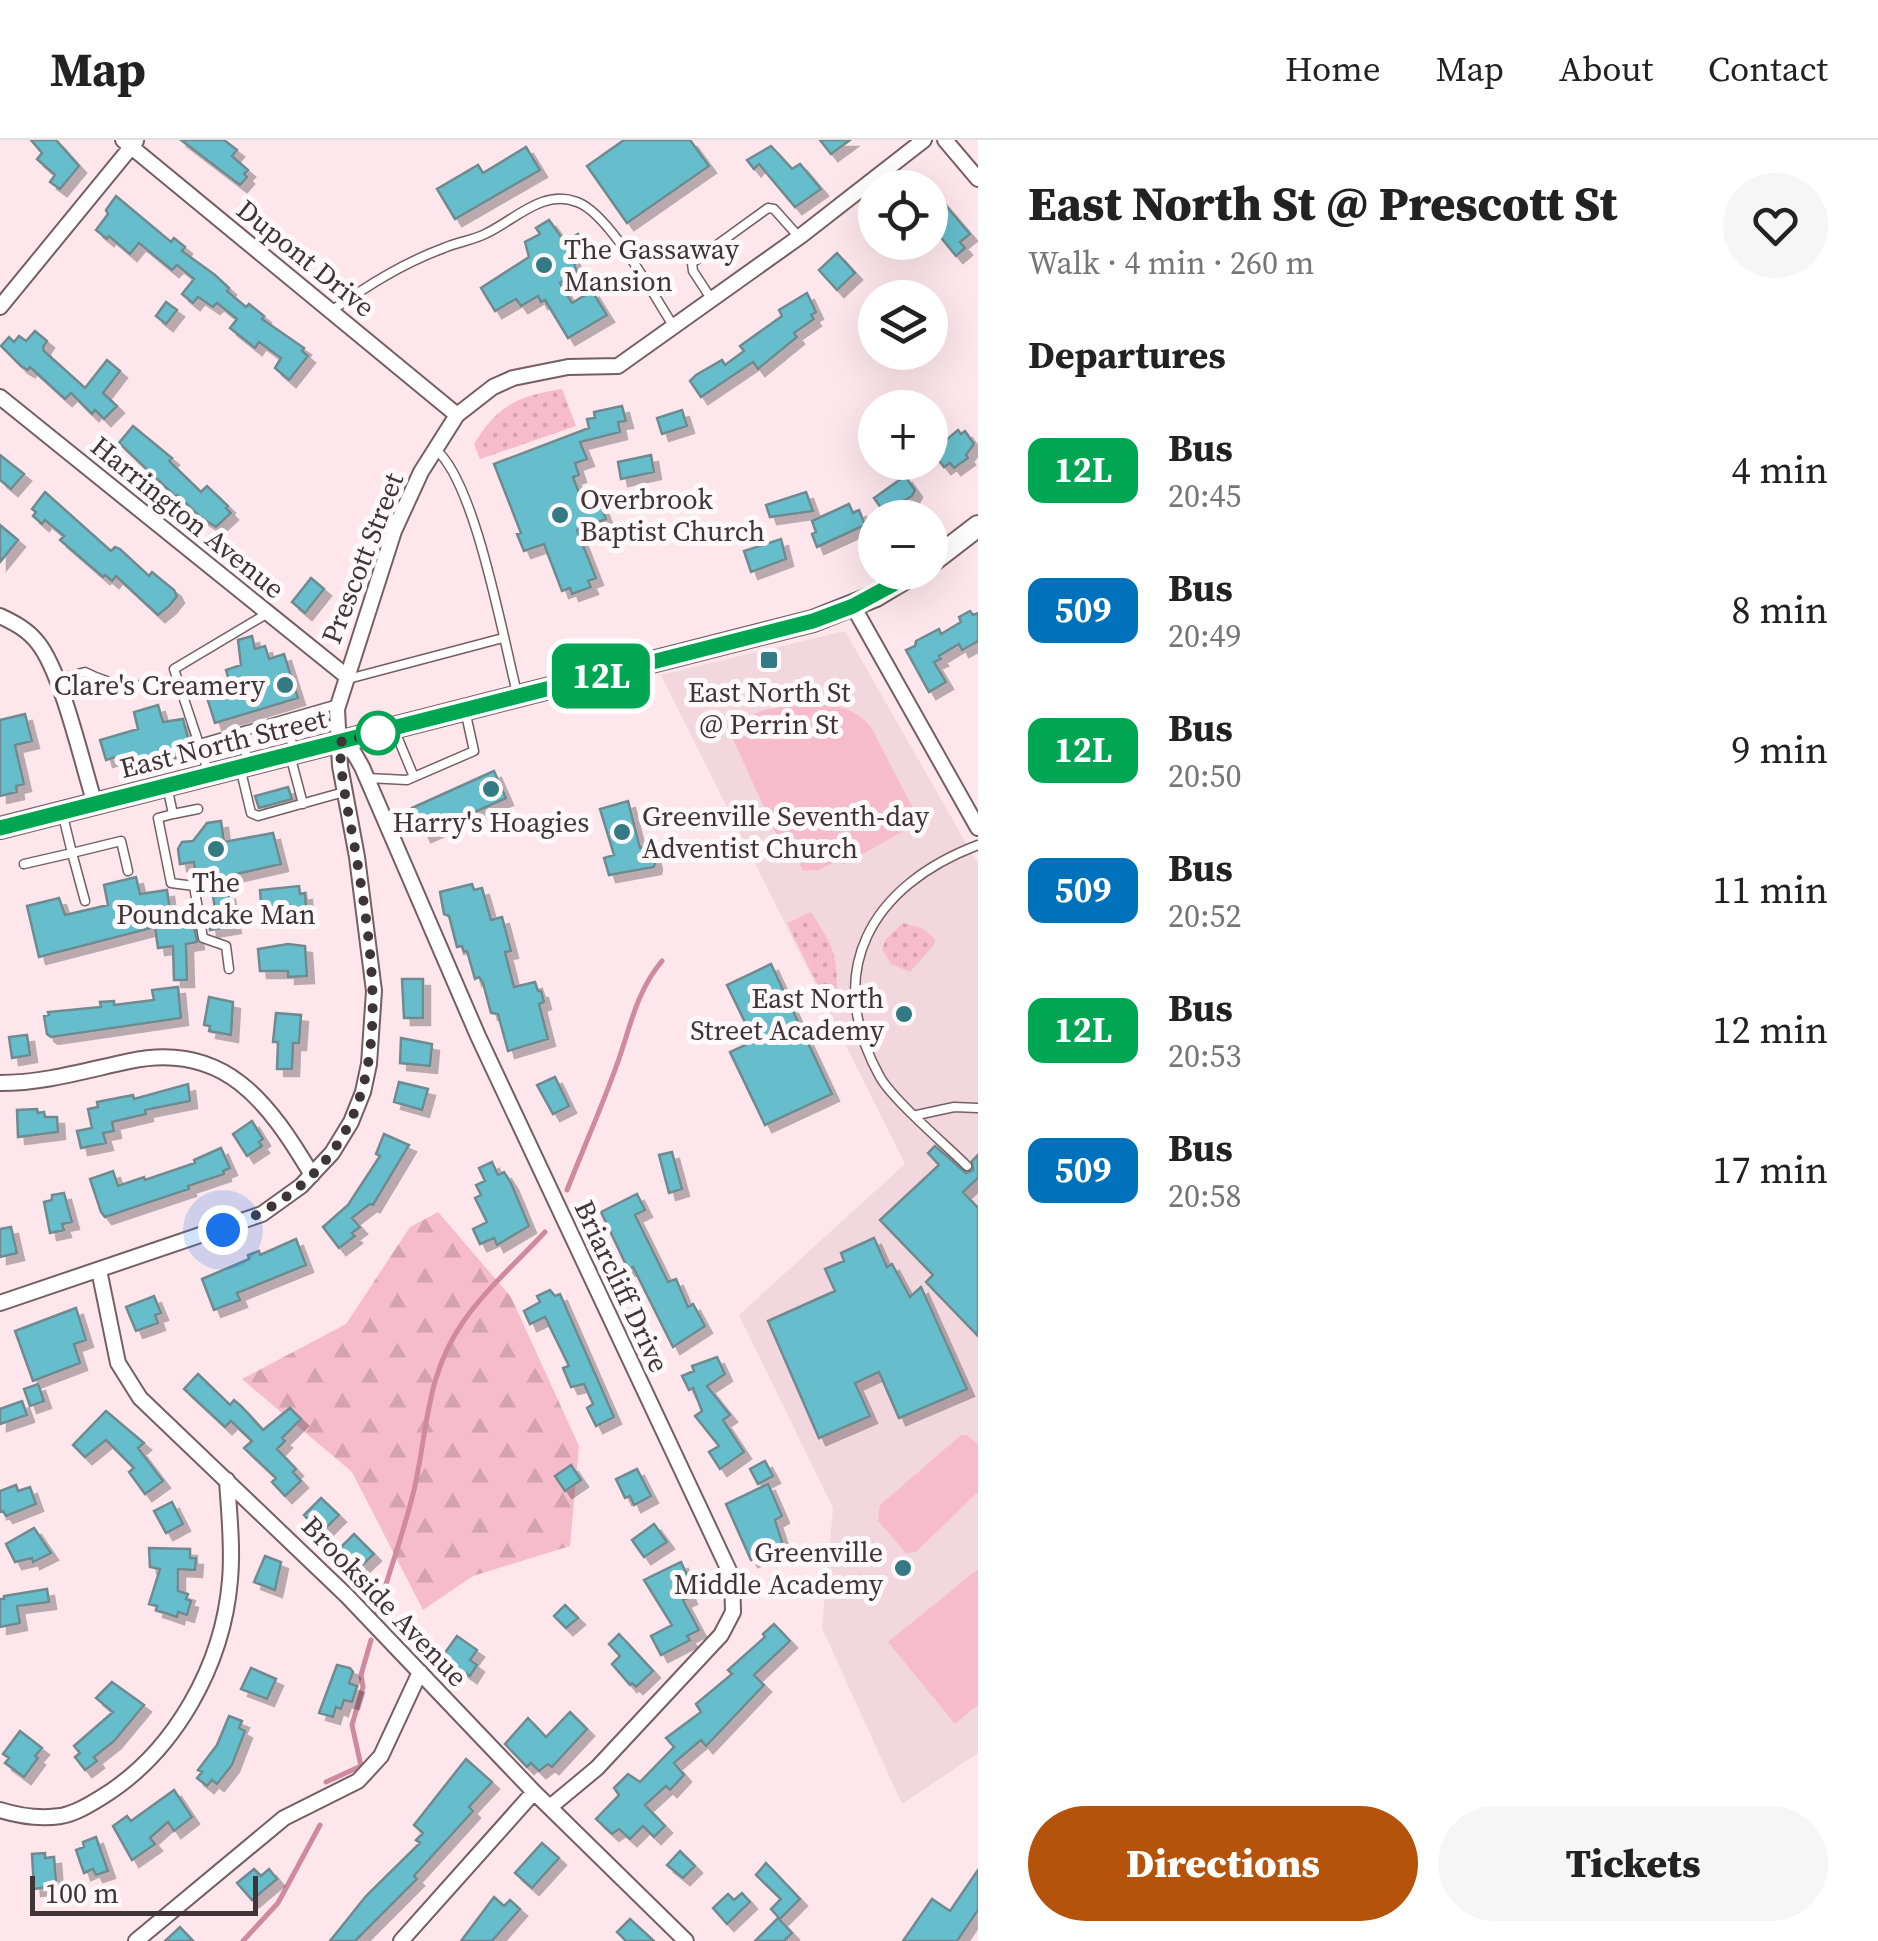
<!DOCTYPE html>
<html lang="en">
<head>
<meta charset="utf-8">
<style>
  body { margin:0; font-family:"Source Serif 4",serif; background:#f6f6f6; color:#222; height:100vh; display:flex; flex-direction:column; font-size:38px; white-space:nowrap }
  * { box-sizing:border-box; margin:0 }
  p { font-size:32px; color:#767676 }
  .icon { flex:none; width:55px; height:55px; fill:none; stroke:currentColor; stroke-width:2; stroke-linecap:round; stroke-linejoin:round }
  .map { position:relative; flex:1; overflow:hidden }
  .details { display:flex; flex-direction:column; background:#fff; width:900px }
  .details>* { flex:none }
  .badge { padding:0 20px; border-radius:15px; font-size:35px; line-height:65px }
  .controls { position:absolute; left:858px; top:30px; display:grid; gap:20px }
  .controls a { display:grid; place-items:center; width:90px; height:90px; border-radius:50%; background:#fff; box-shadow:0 10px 40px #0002; font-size:50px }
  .scale { position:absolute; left:30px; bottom:25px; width:228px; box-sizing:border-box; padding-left:10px; border:5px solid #3f3437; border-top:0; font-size:28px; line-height:35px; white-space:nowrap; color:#3f3437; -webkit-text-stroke:8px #fff9fb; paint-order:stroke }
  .you { position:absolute; width:50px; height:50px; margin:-25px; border:8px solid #fff; border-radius:50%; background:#1a73e8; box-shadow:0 0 0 15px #1a73e833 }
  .map>.badge { position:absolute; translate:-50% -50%; box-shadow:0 0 0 5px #fff }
  h2 { padding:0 50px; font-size:38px; line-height:90px }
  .round { display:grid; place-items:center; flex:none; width:105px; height:105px; border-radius:52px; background:#f6f6f6 }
  .summary { display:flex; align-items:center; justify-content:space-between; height:170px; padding:0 50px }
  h1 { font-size:48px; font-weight:800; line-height:75px }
  .action { display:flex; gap:20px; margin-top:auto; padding:20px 50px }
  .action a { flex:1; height:115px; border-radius:60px; background:#b45309; color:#fff; font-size:40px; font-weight:800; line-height:115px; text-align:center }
  .action a+a { background:#f6f6f6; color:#222 }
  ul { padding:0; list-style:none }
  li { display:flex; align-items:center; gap:30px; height:140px; padding:0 50px }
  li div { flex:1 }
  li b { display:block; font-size:38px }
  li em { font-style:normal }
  li .badge { min-width:110px; font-weight:700; text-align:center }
  header { display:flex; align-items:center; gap:60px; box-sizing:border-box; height:140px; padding:0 50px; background:#fff; border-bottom:2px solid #e0e0e0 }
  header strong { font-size:48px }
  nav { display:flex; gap:55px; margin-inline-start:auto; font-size:35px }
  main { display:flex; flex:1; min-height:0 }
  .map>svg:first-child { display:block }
</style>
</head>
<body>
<header>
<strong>Map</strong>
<nav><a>Home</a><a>Map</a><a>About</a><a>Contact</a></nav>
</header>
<main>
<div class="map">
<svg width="978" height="1801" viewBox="0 0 978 1801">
  <defs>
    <pattern id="forest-firs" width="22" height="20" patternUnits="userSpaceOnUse" patternTransform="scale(2.5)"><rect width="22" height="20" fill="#f7bccc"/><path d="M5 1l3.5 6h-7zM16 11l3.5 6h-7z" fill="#d5a2b0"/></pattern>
    <pattern id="park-dots" width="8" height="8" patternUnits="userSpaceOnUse" patternTransform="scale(2.5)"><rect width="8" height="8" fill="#f7bccc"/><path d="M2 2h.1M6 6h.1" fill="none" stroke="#d5a2b0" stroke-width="1.8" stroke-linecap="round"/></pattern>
    <filter id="shadow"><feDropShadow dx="7" dy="7" stdDeviation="0" flood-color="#0004"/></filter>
  </defs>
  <rect width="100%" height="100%" fill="#fde7ed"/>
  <!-- built -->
  <path fill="#f3d7df" d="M845 491 978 724V1613L902 1664 822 1488 833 1368 739 1175 905 1024 661 535Z"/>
  <!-- forest -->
  <path fill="url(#forest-firs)" d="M438 1072 511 1157 579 1306 570 1406 473 1436 423 1470 352 1332 242 1239 346 1184 410 1087Z"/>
  <!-- park -->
  <path fill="url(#park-dots)" d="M562 249 576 286 480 319 474 304C498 265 518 256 562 249Z
    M811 772C832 806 837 810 837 850L824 858 787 783Z
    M903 783 922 788 935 799 934 805 910 832 891 824 882 809 886 799Z"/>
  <!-- pitch -->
  <path fill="#f7bccc" d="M794 565C824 564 850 562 871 587L920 682 843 725 839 720 819 730 803 731 792 709H783L727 586 764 570Z
    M961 1295H967L978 1304V1352L916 1412 906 1413 878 1381 880 1365Z
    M978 1429V1565L955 1584 888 1502Z"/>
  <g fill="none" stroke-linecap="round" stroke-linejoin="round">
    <!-- stream -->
    <path stroke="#cf8a9e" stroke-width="5" d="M567 1050C583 1009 601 969 616 927 630 890 635 853 662 821
      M377 1474C389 1432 404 1392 414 1350 428 1290 425 1237 463 1182 485 1150 518 1121 545 1092
      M326 1642 361 1626 352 1585 363 1547 361 1535 371 1500
      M243 1801 278 1763 320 1685"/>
  </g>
  <!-- building -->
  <path fill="#66becc" stroke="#6f8a8f" stroke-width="2.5" filter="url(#shadow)" d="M31 0H56L79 26 60 49 50 42 55 35 37 19 42 13Z
    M181 0H224L237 10 232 16 248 30 244 34 247 37 240 45Z
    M624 0H690L709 26 627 83 587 26Z
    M820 0H850L831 14Z
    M771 6 792 29 800 24 821 49 795 67 759 24 754 29 747 20Z
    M526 7 540 30 455 79 437 49 478 25 483 33Z
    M930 47 970 94 960 102 965 108 956 116 930 84Z
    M116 56 171 102 174 98 185 107 182 111 215 135 229 148 227 151 246 167 249 164 264 176 262 179 304 208 302 211 308 216 289 240 275 228 281 218 259 202 255 208 230 188 237 179 217 163 213 167 198 157 193 163 182 154 194 139 177 125 172 130 139 103 130 114 109 96 107 99 96 90 108 74 106 70Z
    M549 80 565 102 578 94 586 107 572 115 577 133 560 143 572 163 592 151 607 175 568 198 545 160 541 162 538 156 521 166 516 159 495 171 481 148 529 117 525 102 540 94 536 88Z
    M837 113 855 133 837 150 819 130Z
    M807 153 816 172 811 175 814 179 794 193 797 197 758 229 753 222 701 257 690 241 696 235 722 220 725 225 744 211 740 206 782 176 779 170Z
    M166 162 177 170 166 184 156 176Z
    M35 191 47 201 43 207 44 211 85 248 107 220 120 231 103 253 117 266 104 279 95 270 92 274 71 253 65 259 30 227 28 230 21 226 1 206 9 197 14 202 19 196 26 201Z
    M622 266 626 281 618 282 620 292 580 302 587 319 575 323 579 335 573 337 586 371 601 366 606 379 577 390 596 438 588 441 591 447 572 454 570 448 562 451 544 404 524 411 517 394 521 393 494 324 589 288 587 279 595 278 594 272Z
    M682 270 687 286 662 294 657 278Z
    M133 286 172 318 169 321 201 352 207 346 228 366 226 368 231 373 216 387 199 376 178 355 176 357 119 303Z
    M958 290 961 294 965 291 974 304 966 315 968 318 954 328 950 323 944 327 934 314 940 310 938 307Z
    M0 315 24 334 11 349 0 340Z
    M651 315 654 332 621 339 618 322Z
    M905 336 915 350 912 356 884 372 874 358Z
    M45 352 111 411 115 407 120 409 149 436 152 432 174 450 177 456 169 466 158 475 116 436 112 441 105 435 103 437 60 400 64 396 45 380 42 384 33 376 36 372 32 369Z
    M806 352 813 371 770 377 766 365Z
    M849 364 853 373 859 370 865 385 817 407 812 394 816 392 812 381Z
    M0 385 18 400 0 422Z
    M781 399 786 419 751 432 744 411Z
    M311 438 324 449 305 473 292 462Z
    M970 471 973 475 978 473V501L962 510 959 504 939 516 941 519 934 522 946 542 929 552 906 510 915 506 916 501 939 489 941 494 961 482 959 477Z
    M252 496 255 509 265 506 269 519 284 514 298 558 215 583 204 548 229 540 226 530 241 525 238 500Z
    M158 565 163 582 183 579 190 606 183 608 185 616 123 629 119 616 106 620 100 600 138 589 134 572Z
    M25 574 32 601 15 605 24 644 16 646 17 652 0 656V580Z
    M494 631 506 658 424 695 412 668Z
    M288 647 292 659 259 668 255 656Z
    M628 661 640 708 651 705 655 723 654 727 609 735 604 718 614 715 600 669Z
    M221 681 224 702 273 693 281 724 210 740 209 729 195 731 194 722 180 724 178 709 182 702 193 701 207 683Z
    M136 737 140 754 167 750 172 785 193 782 197 802 186 804 187 840H174L173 806 158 808 155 787 39 817 27 766 59 758 65 775 108 765 104 745Z
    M472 744 474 750 482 748 491 780 502 777 511 811 505 812 514 847 535 842 538 851H541L544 862 539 864 548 899 508 911 498 874 491 873 483 843 479 837 475 839 467 811 464 812 462 806 457 807 449 776 444 774 440 752Z
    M299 746 300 754 305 753 306 770 262 775 260 750Z
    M228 753 234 786 210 790 208 771 215 770 213 755Z
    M288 804 305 806 307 836 288 837V831H260L258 809Z
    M771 824 832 954 765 985 730 912 754 901 727 845Z
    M402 839H423V878H404Z
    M178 847 181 878 51 897 47 894 44 876 49 875 48 872 101 867 100 862 114 861V865L154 860 152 850Z
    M209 857 233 862 231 895 209 891 210 886 204 885Z
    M276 873 301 875 299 903H293L292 929H277L278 902H273Z
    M27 895 30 915 12 918 9 897Z
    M401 898 432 904 430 926 400 923Z
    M555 937 569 966 553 974 537 945Z
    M399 942 428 949 422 970 394 962Z
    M188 944 190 961 145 970 146 974 112 982 114 991 103 993 106 1003 81 1008 77 991 92 988 88 969 98 967 97 962 133 955 134 959Z
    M37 969 38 973 44 972 45 977H57L58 992 18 997 17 970Z
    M252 981 263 999 259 1002 262 1006 247 1016 233 994Z
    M384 994 409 1005 373 1065 370 1064 352 1078 360 1087 352 1093 355 1096 339 1108 323 1087 348 1065 380 1016 376 1014Z
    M935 1006 966 1033 973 1030 972 1021 978 1015V1038L963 1052 978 1068V1196L926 1142 933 1135 880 1080 939 1025 928 1013Z
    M221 1008 230 1028 223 1031 224 1034 188 1046 189 1049 105 1077 101 1072 90 1039 113 1031 118 1046 144 1037 145 1040 195 1023 194 1020Z
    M672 1012 682 1049 669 1053 659 1015Z
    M492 1022 498 1035 504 1032 511 1043 529 1086 497 1105 494 1098 480 1104 473 1089 487 1082 475 1058 481 1055 476 1045 485 1041 479 1028Z
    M64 1053 72 1082 62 1084 64 1090 50 1093 44 1062 52 1060V1055Z
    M637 1054 645 1070 635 1075 668 1142 676 1139 688 1167 693 1164 705 1186 673 1207 633 1127 628 1129 601 1072Z
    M11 1087 17 1113 0 1117V1089Z
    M874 1098 887 1127 892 1124 910 1157 921 1147 967 1249 899 1278 879 1232 855 1243 870 1276 819 1298 768 1181 835 1151 825 1129 844 1121 841 1113Z
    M296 1099 306 1125 237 1153 240 1160 214 1170 202 1139 249 1119 248 1115 259 1111 260 1115Z
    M550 1150 555 1156 560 1154 614 1277 596 1286 587 1268 593 1264 584 1244 571 1247 563 1228 569 1226 545 1177 530 1184 524 1171 540 1162 537 1156Z
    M154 1156 161 1173 155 1175 158 1183 136 1191 126 1167Z
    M76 1168 86 1200 74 1204 80 1223 33 1241 15 1191Z
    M717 1217 725 1234 707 1246 730 1275 723 1280 744 1312 720 1329 709 1312 719 1306 695 1276 702 1271 693 1248 689 1250 682 1236 694 1231 692 1226Z
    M198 1234 230 1265 234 1260 241 1266 263 1290 290 1268 301 1279 282 1298 285 1301 277 1309 296 1329 293 1332 301 1341 285 1356 272 1342 276 1338 244 1308 252 1301 231 1281 225 1287 184 1249Z
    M38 1244 44 1261 30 1266 24 1249Z
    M22 1261 27 1275 0 1284V1269Z
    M106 1271 144 1303 138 1308 163 1341 145 1354 129 1332 134 1328 106 1300 85 1317 73 1305Z
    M765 1321 773 1336 758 1344 750 1329Z
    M571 1325 581 1340 565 1351 555 1336Z
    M637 1329 651 1356 634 1365 630 1356 625 1358 616 1339Z
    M768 1344 782 1376 775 1380 783 1405 751 1420 726 1364Z
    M16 1345 18 1351 30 1347 36 1364 6 1376 3 1371 0 1372V1351Z
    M321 1358 339 1375 321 1393 304 1375Z
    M172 1362 183 1384 166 1393 154 1371Z
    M654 1384 667 1402 644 1417 632 1400Z
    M34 1388 51 1413 33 1422 32 1418 15 1422 6 1404Z
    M354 1394 374 1414 358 1429 338 1410Z
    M149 1408 190 1409V1418H196L195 1430 178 1429V1451L188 1454 186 1459 191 1461 187 1475 178 1472 177 1477 156 1470 157 1466 149 1464 160 1429 150 1427Z
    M265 1416 281 1422 275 1450 254 1442Z
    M681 1422 693 1447 687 1450 690 1457 683 1460 699 1490 687 1496 690 1500 661 1515 651 1496 672 1485 644 1440Z
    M47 1449 49 1462 17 1466 20 1483 0 1487V1459H4V1456Z
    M565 1465 578 1478 566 1488 554 1476Z
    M774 1484 790 1501 754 1535 764 1545 706 1606 701 1600 674 1623 684 1635 670 1650 666 1646 645 1665 665 1686 654 1697 643 1686 630 1699 619 1689 612 1694 596 1679 619 1655 614 1648 628 1634 640 1642 674 1607 666 1598 701 1572 696 1564 732 1534 728 1530 765 1497 763 1494Z
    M619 1494 653 1531 636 1547 632 1543 630 1545 612 1524 620 1516 609 1504Z
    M457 1496 477 1510 470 1520 477 1525 470 1536 442 1517Z
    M337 1525 350 1528 353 1532 349 1543 357 1546 352 1562 344 1560 341 1569 336 1567 333 1577 319 1573Z
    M251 1528 276 1539 267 1559 241 1549Z
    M112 1542 144 1565 114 1601 94 1617 97 1621 85 1630 75 1617 80 1613 74 1606 113 1572 96 1558Z
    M570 1572 587 1589 552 1627 548 1624 539 1631 531 1623 527 1627 505 1604 528 1578 546 1597Z
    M229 1576 242 1581 239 1588 245 1591 232 1625 217 1644 212 1640 207 1646 197 1638 202 1632 198 1630 217 1605Z
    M20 1591 42 1608 35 1616 38 1618 24 1637 5 1623 9 1618 3 1614Z
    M466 1619 492 1642 469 1667 473 1671 414 1736 417 1739 355 1801H330L366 1756 420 1703 416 1700 423 1693 414 1685Z
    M174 1650 192 1677 174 1691 168 1682 150 1698 155 1704 132 1720 113 1686 127 1676 131 1681Z
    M96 1697 108 1731 96 1735 93 1729 84 1733 76 1710 84 1707 83 1702Z
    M542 1703 559 1718 532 1748 515 1733Z
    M680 1711 695 1726 683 1738 667 1725Z
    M45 1713V1718L54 1717 56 1741 54 1746 34 1749 32 1714Z
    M766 1723 800 1759 780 1779 771 1769 781 1759 756 1735Z
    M254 1729 261 1736 269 1729 277 1739 252 1760 237 1743Z
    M978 1730V1770L957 1801H903L932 1759 950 1771Z
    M742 1753 750 1762 727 1784 713 1768 728 1754 734 1760Z
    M494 1757 504 1766 510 1760 520 1769 492 1801H461Z
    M778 1778 792 1793 784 1801H755Z
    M630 1779 654 1801H626L617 1792Z
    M180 1787 193 1801H165Z"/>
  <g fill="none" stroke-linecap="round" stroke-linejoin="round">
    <defs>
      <path id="lane" d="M712 160 693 131 692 123 768 68 774 69 799 97
        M331 171C367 146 403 123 444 108 458 102 474 100 487 93 516 79 543 49 577 62 609 73 654 156 674 187
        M435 309C475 340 503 498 517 553
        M348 539 503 498
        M56 540 85 532C115 548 145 548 178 540
        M284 580 294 609
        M394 589 414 637
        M241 592 248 622
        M199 604 338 564
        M290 615 303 664
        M240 627 251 673 258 676 344 652
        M208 631 174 529 268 473
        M367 638 407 640 474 611 465 570
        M167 646 173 674 158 678 171 743 194 746 203 798 226 806 229 829
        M173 674 198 669
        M24 724 72 713 62 672
        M85 761 72 713 121 701 128 731
        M917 975 954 967 978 968
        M967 1026C946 1005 893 960 880 937 821 831 872 745 978 705"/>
      <path id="street" d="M123 0 457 275
        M945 0 978 39
        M0 167 136 1
        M0 257 345 535
        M853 466 978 688
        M0 476C15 483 28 490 38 503 62 533 82 623 95 664
        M340 602 354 613 362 627 478 896 732 1437 733 1472 721 1495 597 1628 550 1667
        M0 943C45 943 87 930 130 921 225 901 269 963 312 1035
        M99 1130 118 1223 140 1258 347 1456 534 1652 686 1801
        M0 1163 262 1074 301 1046 332 1013 351 982 363 952 369 924 374 851 357 717 340 626 337 569 394 391 421 332 457 275 493 247 513 238 568 227 618 226 802 95 924 0
        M0 1670C19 1676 40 1679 61 1676 76 1673 89 1665 102 1657 175 1612 223 1525 230 1440 233 1407 229 1373 227 1340
        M136 1801 284 1678 358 1641 381 1616 420 1532
        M401 1801 534 1652"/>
      <path id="secondary" d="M930 423 978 386
        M0 688 813 481 876 456 916 432"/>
    </defs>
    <!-- lane casing -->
    <use href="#lane" stroke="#755e64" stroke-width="11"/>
    <!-- street casing -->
    <use href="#street" stroke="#755e64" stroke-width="18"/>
    <!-- secondary casing -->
    <use href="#secondary" stroke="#755e64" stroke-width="24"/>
    <!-- lane -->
    <use href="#lane" stroke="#fff" stroke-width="8"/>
    <!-- street -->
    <use href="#street" stroke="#fff" stroke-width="14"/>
    <!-- secondary -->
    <use href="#secondary" stroke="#fff" stroke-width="20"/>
  </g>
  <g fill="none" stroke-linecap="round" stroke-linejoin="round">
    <defs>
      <path id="line" d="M0 688 813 481 853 466 916 432"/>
    </defs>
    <!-- line casing -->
    <use href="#line" stroke="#fff" stroke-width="22"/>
    <!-- line -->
    <use href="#line" stroke="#00a651" stroke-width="15"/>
    <!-- walk -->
    <path stroke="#3f3437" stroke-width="10" stroke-dasharray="0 18" d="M223 1090C399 1022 383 872 356 715 350 677 340 641 340 602L378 593"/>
  </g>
  <!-- markers -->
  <g fill="#337a85" stroke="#fff9fb" stroke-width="4">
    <circle cx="544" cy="125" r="10"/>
    <circle cx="560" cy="375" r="10"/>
    <rect x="759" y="510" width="20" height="20" rx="5"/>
    <circle cx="285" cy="545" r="10"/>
    <circle cx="491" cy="649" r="10"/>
    <circle cx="622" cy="692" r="10"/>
    <circle cx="216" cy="709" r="10"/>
    <circle cx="904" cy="874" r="10"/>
    <circle cx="903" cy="1428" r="10"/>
  </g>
  <circle fill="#fff" stroke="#00a651" stroke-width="5" cx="378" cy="593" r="20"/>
  <g text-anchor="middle" stroke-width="10" stroke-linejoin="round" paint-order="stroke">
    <!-- poi labels -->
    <g font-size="28" fill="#3f3437" stroke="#fff9fb" text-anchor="start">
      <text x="564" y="119">The Gassaway<tspan x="564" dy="32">Mansion</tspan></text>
      <text x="580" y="369">Overbrook<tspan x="580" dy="32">Baptist Church</tspan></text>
      <text x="265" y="555" text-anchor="end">Clare's Creamery</text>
      <text x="769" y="562" text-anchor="middle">East North St<tspan x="769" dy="32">@ Perrin St</tspan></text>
      <text x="642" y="686">Greenville Seventh-day<tspan x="642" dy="32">Adventist Church</tspan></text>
      <text x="491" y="692" text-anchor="middle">Harry's Hoagies</text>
      <text x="216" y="752" text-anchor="middle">The<tspan x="216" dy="32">Poundcake Man</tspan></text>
      <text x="884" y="868" text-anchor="end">East North<tspan x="884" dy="32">Street Academy</tspan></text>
      <text x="883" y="1422" text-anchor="end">Greenville<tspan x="883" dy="32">Middle Academy</tspan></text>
    </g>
    <!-- street labels -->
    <g font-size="28" fill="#3f3437" stroke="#fff9fb">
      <text transform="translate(306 118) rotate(39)" y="10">Dupont Drive</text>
      <text transform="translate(188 377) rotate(39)" y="10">Harrington Avenue</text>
      <text transform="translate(362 418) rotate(-69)" y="10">Prescott Street</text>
      <text transform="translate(223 603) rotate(-14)" y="10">East North Street</text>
      <text transform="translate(622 1146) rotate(65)" y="10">Briarcliff Drive</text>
      <text transform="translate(385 1461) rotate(46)" y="10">Brookside Avenue</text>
    </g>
  </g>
</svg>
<div class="controls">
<a><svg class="icon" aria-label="locate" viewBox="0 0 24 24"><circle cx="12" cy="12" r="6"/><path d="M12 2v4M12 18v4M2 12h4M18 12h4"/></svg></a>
<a><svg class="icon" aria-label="layers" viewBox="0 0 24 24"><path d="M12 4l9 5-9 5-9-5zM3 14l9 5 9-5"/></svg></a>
<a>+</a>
<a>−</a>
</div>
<div class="scale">100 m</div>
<div class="you" style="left:223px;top:1090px"></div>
<b class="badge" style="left:601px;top:536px;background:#00a651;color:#fff">12L</b>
</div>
<section class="details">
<div class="summary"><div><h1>East North St @ Prescott St</h1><p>Walk · 4 min · 260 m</p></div><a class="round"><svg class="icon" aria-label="heart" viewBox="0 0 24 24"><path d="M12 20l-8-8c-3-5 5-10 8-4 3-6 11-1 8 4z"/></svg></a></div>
<h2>Departures</h2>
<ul>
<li><span class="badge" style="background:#00a651;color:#fff">12L</span><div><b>Bus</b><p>20:45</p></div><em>4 min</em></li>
<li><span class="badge" style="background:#0072bc;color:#fff">509</span><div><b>Bus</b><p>20:49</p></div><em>8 min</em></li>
<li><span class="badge" style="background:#00a651;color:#fff">12L</span><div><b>Bus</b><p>20:50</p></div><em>9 min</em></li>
<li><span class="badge" style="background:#0072bc;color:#fff">509</span><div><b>Bus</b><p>20:52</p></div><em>11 min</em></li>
<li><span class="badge" style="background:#00a651;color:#fff">12L</span><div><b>Bus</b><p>20:53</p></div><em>12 min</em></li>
<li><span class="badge" style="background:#0072bc;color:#fff">509</span><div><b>Bus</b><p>20:58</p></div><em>17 min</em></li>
</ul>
<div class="action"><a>Directions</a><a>Tickets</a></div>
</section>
</main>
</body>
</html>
